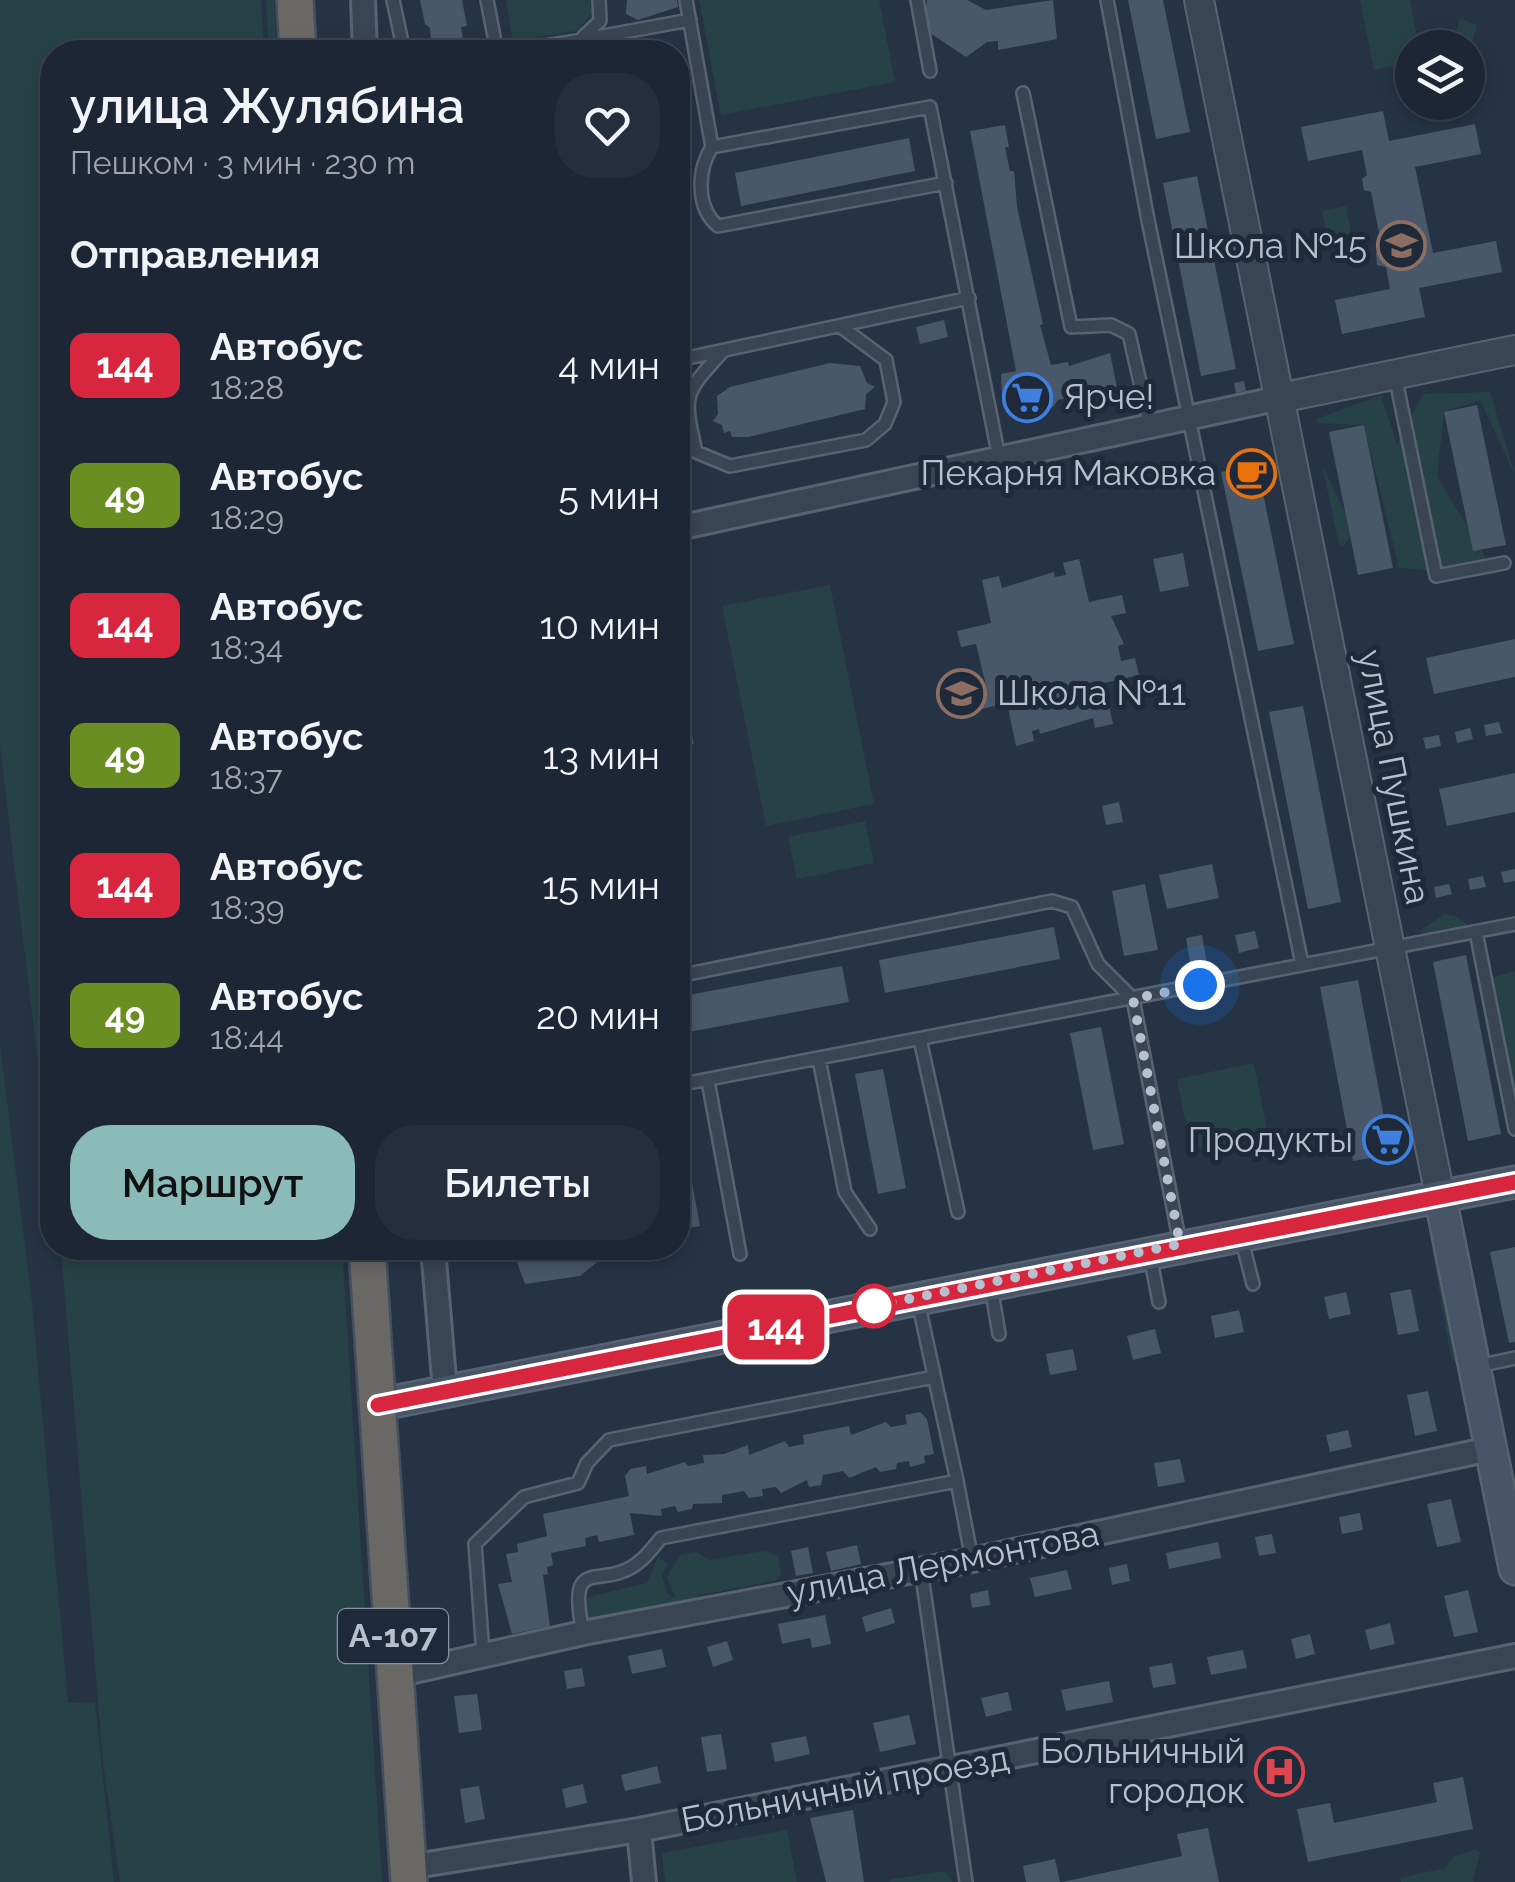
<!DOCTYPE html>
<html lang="ru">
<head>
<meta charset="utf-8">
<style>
  body { margin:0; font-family:Raleway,sans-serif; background:#252e3c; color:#f1f3f6; height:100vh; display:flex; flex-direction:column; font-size:38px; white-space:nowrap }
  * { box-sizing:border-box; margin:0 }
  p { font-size:32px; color:#a0a5ac }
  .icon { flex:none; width:55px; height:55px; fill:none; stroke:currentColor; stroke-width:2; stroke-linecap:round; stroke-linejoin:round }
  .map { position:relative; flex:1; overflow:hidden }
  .details { position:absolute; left:40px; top:40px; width:650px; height:1220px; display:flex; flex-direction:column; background:#1c2634; border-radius:40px; box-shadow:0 5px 15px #0003,0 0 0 2px #3a434f }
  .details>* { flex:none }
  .badge { padding:0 20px; border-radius:15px; font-size:35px; line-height:65px }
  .tools { position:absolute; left:1395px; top:30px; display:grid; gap:20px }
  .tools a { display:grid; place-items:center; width:90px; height:90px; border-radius:50%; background:#1c2634; box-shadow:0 5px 15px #0003,0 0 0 2px #3a434f; font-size:50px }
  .you { position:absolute; width:50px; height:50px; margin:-25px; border:8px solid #fff; border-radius:50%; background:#1a73e8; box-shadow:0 0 0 15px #1a73e833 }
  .map>.badge { position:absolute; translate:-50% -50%; box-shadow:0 0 0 5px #fff }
  h2 { padding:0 30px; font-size:38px; line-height:90px }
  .round { display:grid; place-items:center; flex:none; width:105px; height:105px; border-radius:40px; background:#252e3c }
  .headline { display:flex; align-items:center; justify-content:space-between; height:170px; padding:0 30px }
  h1 { font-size:48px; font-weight:600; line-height:75px }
  .button { display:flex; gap:20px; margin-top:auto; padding:20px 30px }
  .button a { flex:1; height:115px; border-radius:40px; background:#8bbbb9; color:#111; font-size:40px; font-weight:600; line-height:115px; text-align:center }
  .button a+a { background:#252e3c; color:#f1f3f6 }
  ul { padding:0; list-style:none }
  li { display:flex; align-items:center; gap:30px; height:130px; padding:0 30px }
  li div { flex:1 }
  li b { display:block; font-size:38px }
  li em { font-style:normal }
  li .badge { min-width:110px; font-weight:700; text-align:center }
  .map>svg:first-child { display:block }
</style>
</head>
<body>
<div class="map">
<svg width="1515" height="1882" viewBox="0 0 1515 1882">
  <rect width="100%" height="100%" fill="#253345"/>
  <!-- green -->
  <path fill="#274246" d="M0 0H261L264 52H52V1181L0 746Z
    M266 0H274L277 52H269Z
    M506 0H590L592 13 577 31 513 41Z
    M699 0H879L895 82 721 115Z
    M1360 0H1410L1419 47 1412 48V62L1374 70Z
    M1460 19 1477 25 1468 59V48L1451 47Z
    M1346 206 1353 243 1329 248 1322 211Z
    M1490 392 1515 475 1480 400 1444 412 1437 476 1491 566 1457 572 1399 568 1364 425 1317 423 1316 419 1381 395 1397 444 1423 394Z
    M1322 465 1345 512 1350 537 1343 547 1339 544Z
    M830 585 874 804 766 826 722 606Z
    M1392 782 1405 785 1415 901Z
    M865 821 874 863 797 879 788 837Z
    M1445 914 1456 916 1470 927 1445 943 1419 931Z
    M1515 971V1127H1509L1511 1110 1481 981Z
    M0 1045 32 1303 68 1703 95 1702 114 1882H0Z
    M1254 1063 1268 1134 1191 1149 1177 1079Z
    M61 1248H342L382 1882H120L103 1763Z
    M1438 1250 1458 1360 1452 1361 1432 1251Z
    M764 1551 778 1556 781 1575 776 1580 696 1596 698 1605 589 1623 584 1617 588 1597 647 1583 658 1557 668 1564 662 1575 667 1594 676 1598 667 1578 680 1555 696 1552 710 1560Z
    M787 1830 797 1882H665L662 1853Z
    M1474 1850 1480 1852 1473 1882H1401L1400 1878 1445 1868 1454 1856Z
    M944 1871 953 1882H888L893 1879Z"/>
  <!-- building -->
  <path fill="#49576b" d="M420 0H462L467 26 461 27 463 39 470 38 472 52H432L430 28 425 24Z
    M627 0H677L678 7 638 20 626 14Z
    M927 0H967L986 10 1053 0 1057 39 998 50V41L987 42 966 57 924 29Z
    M1128 0H1163L1190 132 1156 139Z
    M1383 111 1389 141 1475 124 1481 154 1415 167 1433 253 1496 241 1502 272 1419 288 1425 317 1342 334 1335 300 1390 289 1386 267 1377 265 1376 253 1382 248 1371 192 1364 190 1362 179 1367 175 1362 150 1308 161 1301 127Z
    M1005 125 1009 147H1005L1010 171H1014L1017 207 1043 324 1040 325 1051 365 1068 362 1069 366 1110 353 1117 388 1058 400 1053 407 1042 410 1043 416 1026 419 1025 414H1009L1002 397 1001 374 1016 371 970 131Z
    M909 138 915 171 741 206 735 173Z
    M1197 176 1236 369 1201 376 1163 183Z
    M944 320 948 337 920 344 916 327Z
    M830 363 860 366 867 383 875 387 866 394 865 409 748 437H732L730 431 724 433 722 425 713 421 718 414 717 396 730 387Z
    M1244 381 1246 391 1236 393 1234 383Z
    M1477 405 1506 545 1473 551 1444 412Z
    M1364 425 1393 568 1358 575 1329 432Z
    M1257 464 1294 644 1258 651 1221 472Z
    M1183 553 1189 586 1160 592 1153 559Z
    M1079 559 1089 602 1122 595 1126 613 1111 616 1124 644 1118 646 1121 661 1135 658 1139 675 1104 683 1113 724 1095 728 1093 718 1040 734 1039 729 1032 731 1034 741 1016 746 1007 703 974 711 970 694 987 690 976 644 961 647 957 631 991 623 982 580 999 576 1002 588 1054 572 1055 577 1066 575 1063 563Z
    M1515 639V677L1434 694 1426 658Z
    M1303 706 1341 902 1308 909 1269 712Z
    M1499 722 1502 733 1486 736 1484 725Z
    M690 727 694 744 678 747V729Z
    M1470 728 1473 739 1457 743 1455 732Z
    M1439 735 1441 746 1426 749 1423 738Z
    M1515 773V812L1447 826 1439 789Z
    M1119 802 1123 822 1106 825 1102 806Z
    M1212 864 1219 898 1167 909 1159 875Z
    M1515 869V881L1504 883 1501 872Z
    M1483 876 1486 887 1470 890 1468 879Z
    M1145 884 1158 950 1124 956 1112 891Z
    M1449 884 1452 894 1436 898 1434 887Z
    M1054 927 1060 959 885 993 879 960Z
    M1255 931 1259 948 1239 953 1235 935Z
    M1202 935 1207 964 1191 967 1186 938Z
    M1466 955 1501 1134 1468 1141 1433 962Z
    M842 966 849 1002 678 1034V997Z
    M1358 980 1391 1154 1353 1161 1320 987Z
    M1101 1027 1124 1144 1093 1150 1070 1033Z
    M883 1069 906 1188 878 1194 855 1074Z
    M678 1107 700 1226 678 1230Z
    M1515 1247V1342L1509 1343 1490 1252Z
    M493 1248H605L597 1262 580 1276 525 1284 516 1260Z
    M1411 1289 1419 1331 1398 1335 1390 1293Z
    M1346 1292 1351 1314 1329 1319 1324 1297Z
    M1239 1310 1244 1332 1215 1338 1211 1316Z
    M1155 1329 1161 1353 1133 1360 1127 1336Z
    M1073 1349 1077 1370 1050 1375 1046 1354Z
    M1428 1391 1437 1431 1415 1436 1407 1395Z
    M920 1412 927 1419 934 1454 924 1456 925 1463 910 1467 909 1461 897 1463 896 1469 880 1472 876 1467 849 1478 843 1471 823 1475 821 1485 809 1487 807 1480 781 1493 776 1487 762 1489 763 1496 749 1498 744 1491 722 1495V1503L693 1504 692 1509 678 1512 675 1506 661 1509 662 1516 630 1513 634 1535 599 1542 597 1535 585 1538 586 1546 551 1553 553 1565 547 1567 548 1574 543 1575 550 1626 512 1634 498 1584 512 1582 506 1554 518 1552 517 1544 547 1536 543 1514 629 1496 625 1476 630 1469 646 1466 647 1474 685 1462 688 1466 704 1463 703 1455 724 1454 748 1445 749 1455 785 1441 789 1447 804 1444 803 1435 849 1426 851 1435 886 1422 891 1427 907 1424 905 1415Z
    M1348 1430 1352 1447 1330 1452 1326 1435Z
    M1180 1459 1185 1482 1158 1487 1154 1463Z
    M1451 1499 1461 1542 1437 1547 1427 1504Z
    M1360 1513 1363 1530 1342 1534 1339 1517Z
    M1272 1534 1276 1553 1259 1556 1255 1537Z
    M1218 1542 1221 1558 1169 1569 1166 1553Z
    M857 1545 861 1564 831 1571 826 1552Z
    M808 1547 813 1573 796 1576 791 1551Z
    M1127 1564 1130 1581 1112 1585 1109 1568Z
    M1067 1570 1072 1589 1035 1597 1030 1578Z
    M988 1590 990 1605 972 1608 970 1594Z
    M1468 1590 1478 1632 1454 1637 1444 1596Z
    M891 1608 895 1623 866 1632 862 1617Z
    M825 1615 831 1644 812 1648 810 1638 782 1644 778 1624Z
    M1390 1623 1395 1644 1370 1650 1365 1630Z
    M1310 1634 1315 1654 1296 1659 1291 1639Z
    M727 1641 733 1660 713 1667 707 1647Z
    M662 1649 666 1667 632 1674 628 1656Z
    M1243 1650 1247 1668 1211 1675 1207 1657Z
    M1172 1663 1176 1684 1153 1688 1149 1667Z
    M582 1668 585 1686 567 1689 564 1671Z
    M1109 1681 1113 1702 1066 1711 1061 1690Z
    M1008 1692 1012 1710 986 1717 981 1698Z
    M477 1694 482 1730 459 1733 454 1696Z
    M909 1715 916 1744 880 1752 873 1723Z
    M721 1734 727 1769 707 1772 701 1737Z
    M806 1736 810 1754 775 1762 771 1743Z
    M657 1766 661 1783 625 1791 621 1775Z
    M1463 1777 1473 1829 1308 1862 1297 1809 1330 1803 1334 1823 1437 1802 1433 1783Z
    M583 1784 587 1803 566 1808 562 1789Z
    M479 1786 485 1819 465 1823 460 1789Z
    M853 1810 864 1882H826L810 1818Z
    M1208 1828 1219 1882H1062L1182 1856 1177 1834Z
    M1055 1859 1060 1882H1026L1023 1866Z"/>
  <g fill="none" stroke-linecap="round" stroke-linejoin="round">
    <defs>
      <path id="service" d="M393 0 404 52
        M487 0 497 52
        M686 0 712 147 930 107 999 458
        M917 0 930 71
        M1107 0 1148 220 1302 964
        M583 37 600 21 599 0
        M570 42 690 20
        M509 52 570 42 572 52
        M1023 93 1071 327 1111 325 1129 334 1150 426
        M712 147C697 170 696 208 718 226L946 183
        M723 351C683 395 683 394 696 452L730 466 866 440 885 424 894 402 886 360 840 326
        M678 360 969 298
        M1395 375 1436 576 1504 563
        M1476 932 1515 1129
        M678 976 1052 901 1072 907 1098 964 1133 999 1180 1244
        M920 1039 958 1212
        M819 1059 845 1192 870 1229
        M708 1081 740 1254
        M678 1085 1515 924
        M1241 1237 1253 1284
        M1150 1255 1159 1302
        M991 1286 999 1334
        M1478 1366 1515 1358
        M957 1481 972 1560
        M921 1569 966 1882
        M583 1633C566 1550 601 1593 639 1562 647 1556 654 1546 661 1538L957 1481 918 1301
        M483 1654 475 1544 524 1497 578 1483 587 1463 609 1440 934 1377"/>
      <path id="minor" d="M363 0 365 52
        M678 528 1280 398
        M433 1248 445 1391
        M396 1675 583 1633 972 1560 1490 1449
        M639 1830 644 1882
        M409 1867 639 1830 1515 1656"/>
      <path id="tertiary" d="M1199 0 1440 1196
        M1280 398 1515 350"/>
      <path id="secondary" d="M1440 1196 1515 1569
        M377 1405 1515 1182"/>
      <path id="trunk" d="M295 0 298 52
        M367 1248 409 1882"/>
    </defs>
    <!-- service casing -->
    <use href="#service" stroke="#586371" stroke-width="16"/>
    <!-- minor casing -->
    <use href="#minor" stroke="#586371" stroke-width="28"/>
    <!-- tertiary casing -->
    <use href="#tertiary" stroke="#586371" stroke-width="32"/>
    <!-- secondary casing -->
    <use href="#secondary" stroke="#586371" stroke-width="35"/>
    <!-- trunk casing -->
    <use href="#trunk" stroke="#44505f" stroke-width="40"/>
    <!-- service -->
    <use href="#service" stroke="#3a4554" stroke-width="11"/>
    <!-- minor -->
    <use href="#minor" stroke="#3a4554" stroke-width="22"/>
    <!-- tertiary -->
    <use href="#tertiary" stroke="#3a4554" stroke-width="28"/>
    <!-- secondary -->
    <use href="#secondary" stroke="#485467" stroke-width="30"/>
    <!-- trunk -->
    <use href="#trunk" stroke="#6a6865" stroke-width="35"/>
  </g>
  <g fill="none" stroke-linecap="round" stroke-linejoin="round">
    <defs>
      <path id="line" d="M378 1405 1515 1182"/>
    </defs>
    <!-- line casing -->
    <use href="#line" stroke="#fff" stroke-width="22"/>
    <!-- line -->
    <use href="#line" stroke="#d7263d" stroke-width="15"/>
    <!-- walk -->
    <path stroke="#b7c0ce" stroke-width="10" stroke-dasharray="0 18" d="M874 1306 1180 1244 1133 999 1200 985"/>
  </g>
  <!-- icons -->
  <defs>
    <symbol id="school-ring" viewBox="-11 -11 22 22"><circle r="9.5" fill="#1e2a3a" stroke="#8d6e63" stroke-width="1.5"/><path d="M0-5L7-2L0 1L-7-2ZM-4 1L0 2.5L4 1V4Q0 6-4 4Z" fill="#8d6e63"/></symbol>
    <symbol id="supermarket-ring" viewBox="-11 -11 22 22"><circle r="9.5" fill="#1e2a3a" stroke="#3f7fe0" stroke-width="1.5"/><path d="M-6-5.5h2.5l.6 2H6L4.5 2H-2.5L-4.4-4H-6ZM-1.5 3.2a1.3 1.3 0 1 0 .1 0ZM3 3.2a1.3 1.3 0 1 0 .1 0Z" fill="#3f7fe0"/></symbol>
    <symbol id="cafe-ring" viewBox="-11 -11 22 22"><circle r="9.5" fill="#1e2a3a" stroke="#e8710a" stroke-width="1.5"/><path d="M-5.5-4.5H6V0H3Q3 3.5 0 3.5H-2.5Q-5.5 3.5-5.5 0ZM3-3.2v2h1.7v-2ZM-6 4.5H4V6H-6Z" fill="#e8710a"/></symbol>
    <symbol id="hospital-ring" viewBox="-11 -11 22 22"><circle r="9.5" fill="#1e2a3a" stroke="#e0444e" stroke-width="1.5"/><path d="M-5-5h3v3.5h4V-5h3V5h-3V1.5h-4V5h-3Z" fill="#e0444e"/></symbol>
  </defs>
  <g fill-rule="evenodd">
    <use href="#school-ring" x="1374" y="218" width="55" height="55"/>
    <use href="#supermarket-ring" x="1000" y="370" width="55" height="55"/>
    <use href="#cafe-ring" x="1224" y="446" width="55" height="55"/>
    <use href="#school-ring" x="934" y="666" width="55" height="55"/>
    <use href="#supermarket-ring" x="1360" y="1112" width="55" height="55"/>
    <use href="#hospital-ring" x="1252" y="1744" width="55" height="55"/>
  </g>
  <!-- markers -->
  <circle fill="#fff" stroke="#d7263d" stroke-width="5" cx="874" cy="1306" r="20"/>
  <g text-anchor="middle" stroke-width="10" stroke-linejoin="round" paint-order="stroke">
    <!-- shield labels -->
    <rect fill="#1e2a3a" stroke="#8993a2" stroke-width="2.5" x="338" y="1609" width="110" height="54" rx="8"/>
    <g font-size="32" font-weight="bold" fill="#b7c0ce">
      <text x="393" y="1647">А-107</text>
    </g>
    <!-- poi labels -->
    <g font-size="35" fill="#b7c0ce" stroke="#1e2a3a" text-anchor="end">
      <text x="1367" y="258">Школа №15</text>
      <text x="1063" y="409" text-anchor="start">Ярче!</text>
      <text x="1216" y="485">Пекарня Маковка</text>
      <text x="997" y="705" text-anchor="start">Школа №11</text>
      <text x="1353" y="1152">Продукты</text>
      <text x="1245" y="1763">Больничный<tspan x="1245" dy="40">городок</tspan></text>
    </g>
    <!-- street labels -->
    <g font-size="35" fill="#b7c0ce" stroke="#1e2a3a">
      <text transform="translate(1394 777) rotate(79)" y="12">улица Пушкина</text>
      <text transform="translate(943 1563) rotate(-11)" y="12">улица Лермонтова</text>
      <text transform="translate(845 1789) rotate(-11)" y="12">Больничный проезд</text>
    </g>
  </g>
</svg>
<div class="tools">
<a><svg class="icon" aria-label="layers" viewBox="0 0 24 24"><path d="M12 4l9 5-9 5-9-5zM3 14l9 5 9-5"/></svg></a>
</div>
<div class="you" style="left:1200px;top:985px"></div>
<b class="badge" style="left:776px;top:1327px;background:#d7263d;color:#fff">144</b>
<section class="details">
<div class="headline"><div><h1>улица Жулябина</h1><p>Пешком · 3 мин · 230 m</p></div><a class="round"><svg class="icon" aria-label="heart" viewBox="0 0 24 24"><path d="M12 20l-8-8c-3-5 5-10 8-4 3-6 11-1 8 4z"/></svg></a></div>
<h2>Отправления</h2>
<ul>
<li><span class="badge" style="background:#d7263d;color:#fff">144</span><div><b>Автобус</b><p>18:28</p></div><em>4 мин</em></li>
<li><span class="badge" style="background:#6b8e23;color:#fff">49</span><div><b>Автобус</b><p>18:29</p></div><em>5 мин</em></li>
<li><span class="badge" style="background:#d7263d;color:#fff">144</span><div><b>Автобус</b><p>18:34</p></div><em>10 мин</em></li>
<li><span class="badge" style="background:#6b8e23;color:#fff">49</span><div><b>Автобус</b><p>18:37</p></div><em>13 мин</em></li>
<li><span class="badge" style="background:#d7263d;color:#fff">144</span><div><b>Автобус</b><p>18:39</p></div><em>15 мин</em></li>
<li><span class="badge" style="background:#6b8e23;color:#fff">49</span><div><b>Автобус</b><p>18:44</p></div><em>20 мин</em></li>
</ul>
<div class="button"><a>Маршрут</a><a>Билеты</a></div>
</section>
</div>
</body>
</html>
